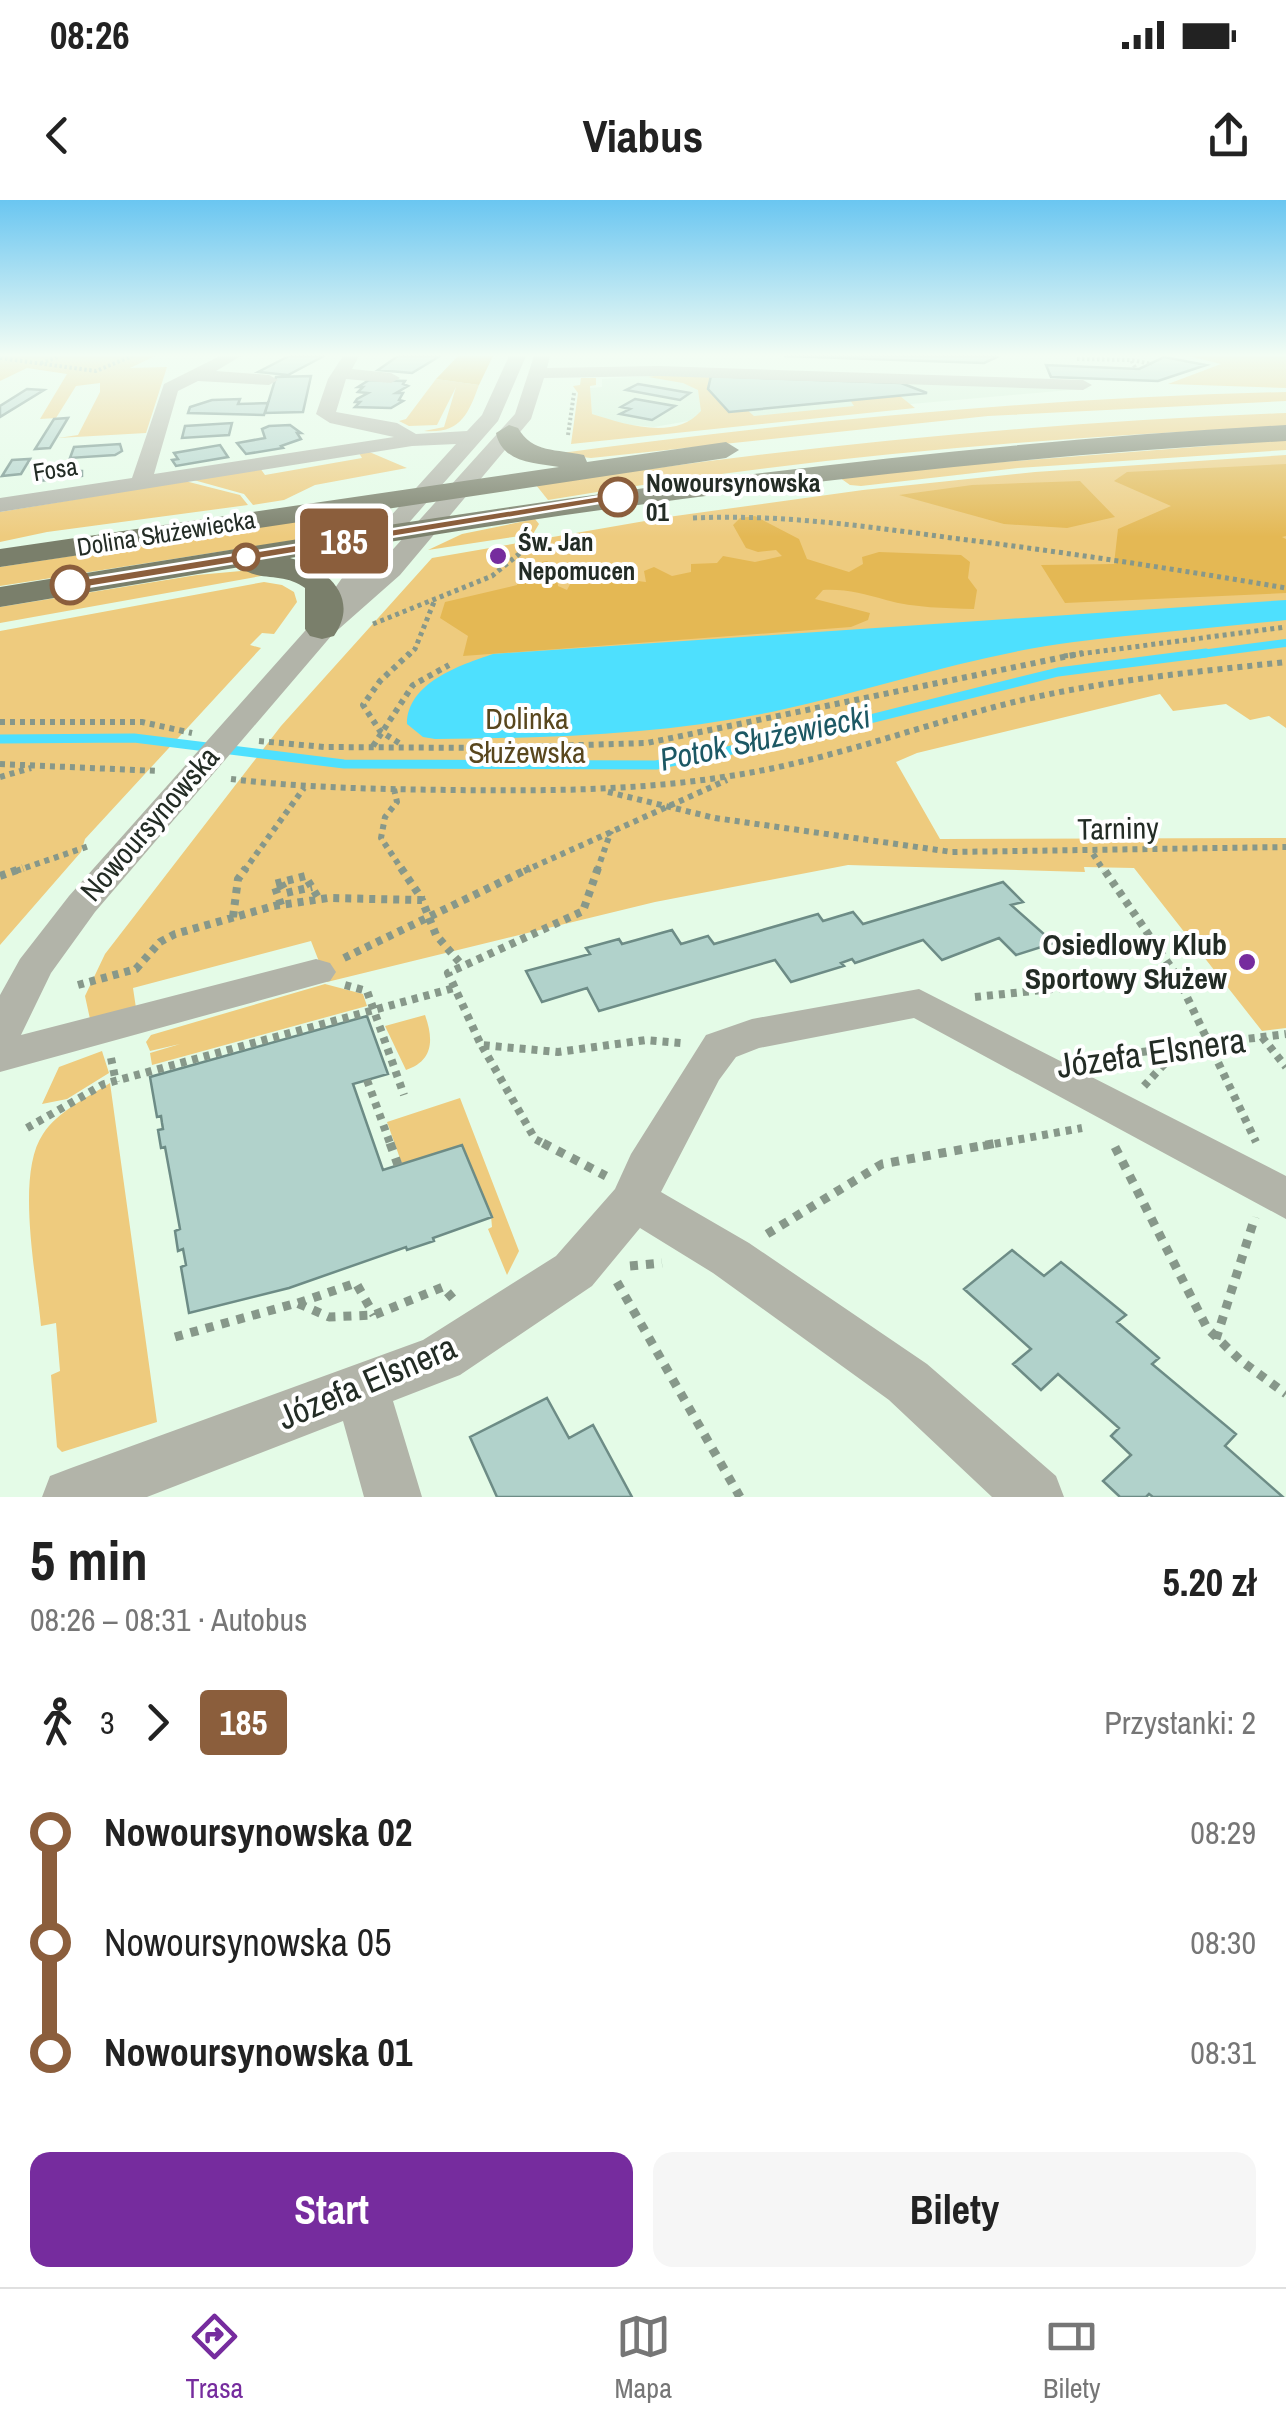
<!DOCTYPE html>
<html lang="pl">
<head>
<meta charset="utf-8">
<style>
  body { margin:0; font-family:"Archivo Narrow",sans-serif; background:#f6f6f6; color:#222; height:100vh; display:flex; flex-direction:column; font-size:38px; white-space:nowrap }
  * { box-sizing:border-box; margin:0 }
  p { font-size:32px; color:#767676 }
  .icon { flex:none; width:55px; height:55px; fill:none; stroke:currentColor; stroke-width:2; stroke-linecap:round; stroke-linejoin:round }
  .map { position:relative; height:1297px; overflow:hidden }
  .panel { display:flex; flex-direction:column; background:#fff; flex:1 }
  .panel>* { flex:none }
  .badge { padding:0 20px; border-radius:8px; font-size:35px; line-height:65px }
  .map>.badge { position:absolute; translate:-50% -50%; box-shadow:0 0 0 5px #fff }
  .legs { display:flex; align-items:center; gap:15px; height:110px; padding:0 30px; font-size:32px }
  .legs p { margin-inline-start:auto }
  .headline { display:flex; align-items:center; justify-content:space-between; height:170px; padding:0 30px }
  h1 { font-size:55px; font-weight:700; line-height:75px }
  .primary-button { display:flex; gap:20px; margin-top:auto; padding:20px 30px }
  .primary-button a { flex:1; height:115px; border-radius:20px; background:#762c9e; color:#fff; font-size:40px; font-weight:700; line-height:115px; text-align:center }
  .primary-button a+a { background:#f6f6f6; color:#222 }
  ul { padding:0 30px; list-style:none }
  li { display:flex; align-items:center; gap:35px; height:110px; font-size:38px }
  li i { display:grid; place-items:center; width:15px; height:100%; margin:0 12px; background:currentColor }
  li i::after { content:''; width:25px; height:25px; margin:-12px; border:8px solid; border-radius:50%; background:#fff }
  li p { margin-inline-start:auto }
  li:first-child i { background:linear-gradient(#0000 50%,currentColor 0) }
  li:last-child i { background:linear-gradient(currentColor 50%,#0000 0) }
  .status { display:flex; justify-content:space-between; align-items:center; height:70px; padding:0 50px; background:#fff; direction:ltr }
  .status svg { height:28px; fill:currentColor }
  header { display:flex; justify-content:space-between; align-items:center; height:130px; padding:0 30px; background:#fff; font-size:45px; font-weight:700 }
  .menu { display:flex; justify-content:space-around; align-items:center; height:140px; border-top:2px solid #e0e0e0; background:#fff; font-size:28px; color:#767676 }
  .menu a { display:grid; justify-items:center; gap:5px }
  .menu .active { color:#762c9e }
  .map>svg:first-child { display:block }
</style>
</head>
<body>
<div class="status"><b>08:26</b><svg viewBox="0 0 49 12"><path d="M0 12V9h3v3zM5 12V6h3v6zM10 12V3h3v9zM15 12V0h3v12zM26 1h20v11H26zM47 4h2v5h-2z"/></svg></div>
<header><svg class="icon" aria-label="back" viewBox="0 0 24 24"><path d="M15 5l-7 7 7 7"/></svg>Viabus<svg class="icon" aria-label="share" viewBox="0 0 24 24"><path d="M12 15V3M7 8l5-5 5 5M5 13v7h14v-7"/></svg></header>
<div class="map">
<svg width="1286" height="1297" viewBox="0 0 1286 1297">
  <rect width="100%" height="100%" fill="#e4fbe7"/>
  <!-- built -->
  <path fill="#d3f0d7" d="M662 175 1092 188 707 222 694 220 654 227 621 224 592 214 590 188 602 187V179Z"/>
  <!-- green -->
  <path fill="#eecb7e" d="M0 156H155L130 168 167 167 146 233 58 238 78 235 100 192V183L76 186 56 218 40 219 67 174 27 168 0 181Z
    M1188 156H1286V188L1168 184 1221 164Z
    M662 175 711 176 708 189 729 212 746 209 754 216 854 206 850 200 900 196 915 208 571 244 578 193 573 186 580 185 581 178H596V185L590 186 592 214C624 224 675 241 701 211L698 190 683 183 648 177Z
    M436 179 479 185C468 215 460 234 424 231L444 227 456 187 437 225 409 226 399 221 406 219Z
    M1286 192V201L988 216 591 258 554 254C797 221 1041 198 1286 192Z
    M1286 213V227C1038 237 792 259 548 300L536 285C789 247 1031 223 1286 213Z
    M1286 240V250L1018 268 861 286 850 285 836 275Z
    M367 251 407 268 315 285 284 300 253 305 244 294 190 279 260 268 265 275 362 258 359 253Z
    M1286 255V528L1269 516 1250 520 1226 504 1173 511 1160 494 917 553 896 562 940 639 1286 638V828L1262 831 1134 668 1084 667 1085 672 848 665 655 702 327 782 311 741 133 788 136 808 90 819 85 796 105 754 281 526 432 358 668 317 863 290 1035 272Z
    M185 281 240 295 248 305 47 332 0 342V312Z
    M535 319 539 324 533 334 428 350 462 334Z
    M298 321 308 338 0 386V367Z
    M252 370 272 374 0 423V407L197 375Z
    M264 382 282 385 294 392 297 402 274 434 262 433 250 445 261 448 85 639 81 652 0 745V431Z
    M325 784 363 794 367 806 152 865 150 853 180 844 150 851 146 842 151 835Z
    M425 815C434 840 433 861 406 870L385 826Z
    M102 851 109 873 67 899 42 904 59 867Z
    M110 883 157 1222 62 1252 57 1247 51 1175 60 1171 56 1123 41 1126C37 1078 15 975 43 934 58 911 87 898 110 883Z
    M460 898 519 1051 507 1075 488 1029 492 1027 491 1016 462 945 402 964 387 922Z"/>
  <!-- forest -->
  <path fill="#e4b854" d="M458 156H493L479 185 436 179Z
    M1286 264V336L1282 337 1286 339V393L1065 403 1041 365 1114 364 1118 329 1171 306 1114 281 1127 272Z
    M1080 281 1115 317 1067 328 1004 324 899 295 972 285Z
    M755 316 799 339 807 359 849 372 863 364 862 357 879 352 961 355 970 362 968 378 977 390 974 409C945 408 915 408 886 400 863 394 848 389 823 390L815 399 870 413 868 420 851 427 463 456 468 436 440 418 445 402 517 385C521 367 530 364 547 361L556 368 558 386 567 390 578 369C605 367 621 380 646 382L644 371 654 367 672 376 691 372V364L717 363 723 356 755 362 782 356 776 350 758 352 746 348 733 325 740 318Z"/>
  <!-- water -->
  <path fill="#4ee0fe" d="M1286 400V420C1215 428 1144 433 1074 442 972 455 876 489 776 511 663 535 550 538 435 539L423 537 407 524C407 483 460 465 493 454Z"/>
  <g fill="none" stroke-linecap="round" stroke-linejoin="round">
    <!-- stream-far1 -->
    <path stroke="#4ee0fe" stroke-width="8" d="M1186 456 1286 443"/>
    <!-- stream -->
    <path stroke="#4ee0fe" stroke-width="9" d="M0 539 134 538 344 564 656 565 798 537 1058 472 1206 453"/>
  </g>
  <!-- building -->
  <path fill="#b1d2cb" stroke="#6d8c86" stroke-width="2.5" d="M289 156H324L288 175 258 172Z
    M398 156H440L412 173 378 170Z
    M784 156H999L984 163Z
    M1164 157 1206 165 1158 181 1051 177 1046 165 1139 169Z
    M311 176 303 212 265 213 276 177Z
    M711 176 901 183 927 193 729 212 708 189Z
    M369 180 405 181 403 184 408 186 396 193H403L399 200 403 201 391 208 355 207 360 202H355L357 199 368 193 358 192 363 187H358Z
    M638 184 673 190 690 193 680 200 626 190Z
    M27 189 44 190 0 217V206Z
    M240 199 238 204 268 203 264 215 188 213 190 207 212 200Z
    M635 199 675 206 652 220 620 214 630 209 621 207Z
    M68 218 50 248 35 249 54 219Z
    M232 223 229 235 182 238 185 226Z
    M290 225 301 233H297L301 239 281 246 283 248 246 254 237 243 265 238 262 229 269 226Z
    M120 244 122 251 115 255 70 258 74 247Z
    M220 245 228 257 176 266 172 260 178 259 174 253Z
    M30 259 21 274 2 276 12 260Z
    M76 267V271H82V276L38 281 37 272Z
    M1003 682 1023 702 1011 705 1054 743 1016 755 999 738 942 760 923 740 855 763 852 759 841 763 844 766 791 782 775 760 599 811 587 788 542 802 526 771 590 754 586 748 619 739 622 744 672 730 681 744 708 736 714 744 818 714 823 721 853 712 863 724Z
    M367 816 388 874 353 884 383 970 462 945 492 1017 433 1038 434 1041 407 1050 406 1047 289 1088 189 1113 181 1067 186 1065 183 1049 178 1051 175 1031 180 1029 165 947 161 948 158 930 163 929 162 923 161 916 157 917 150 877Z
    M1012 1050 1044 1076 1061 1062 1126 1115 1117 1122 1159 1158 1152 1164 1236 1234 1225 1246 1283 1297H1153L1149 1294 1146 1297H1120L1103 1281 1131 1255 1111 1236 1119 1228 1058 1174 1041 1190 1013 1164 1031 1149 964 1089Z
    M547 1198 569 1238 593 1225 632 1297H497L470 1237Z"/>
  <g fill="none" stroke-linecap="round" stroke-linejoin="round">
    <!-- path-far4 -->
    <path stroke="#87988a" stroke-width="4" stroke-dasharray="2.5 2.5" stroke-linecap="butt" d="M0 158 96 171 132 156
      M1077 159 1131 160 1136 169
      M1132 160 1152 164
      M41 163 60 156
      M568 235 574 193"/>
    <!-- path-far3 -->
    <path stroke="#87988a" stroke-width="5" stroke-dasharray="4 4" stroke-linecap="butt" d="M693 318C781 314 865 326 952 338 1064 352 1175 369 1286 388
      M373 424 492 376 541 336
      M408 456 415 449 434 402
      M1064 456 1286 427"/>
    <!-- path-far2 -->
    <path stroke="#87988a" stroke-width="6" stroke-dasharray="5 5" stroke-linecap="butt" d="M0 522H142L192 533
      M259 541 324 547 485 548 647 543 1083 453
      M399 543 380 531 363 505 380 481 410 453
      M373 546 413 485 449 465
      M0 564 159 571
      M0 577 31 568
      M231 579C304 588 377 589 450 590 544 591 637 591 730 576 817 563 902 532 987 509 1085 482 1185 473 1286 462
      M394 589 397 602 385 617 381 638 403 671
      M608 592 715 618 952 652 1286 647
      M1093 654 1104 671
      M16 671 89 646
      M244 671 304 588
      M524 671 727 580
      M597 671 611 631"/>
    <!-- path-far1 -->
    <path stroke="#87988a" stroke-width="8" stroke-dasharray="6 6" stroke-linecap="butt" d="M401 668 422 699
      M598 668 583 711 448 773 481 845 558 852 646 840 681 843
      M0 676 23 668
      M281 683 286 693 312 687
      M281 705 274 684 305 676 319 699
      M233 717 238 679 246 668
      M344 758 530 668
      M1177 776 1256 942
      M78 785 136 769 160 742 175 734 274 706 328 698 422 700 436 735 461 764
      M345 785 367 791 404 895
      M975 797 1177 776 1103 668
      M1262 837 1286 867
      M482 846 535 939 548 946
      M111 858 116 882
      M1094 858 1286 834
      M367 880 391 946
      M1144 886 1179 848
      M27 928 104 884 454 788
      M983 946 1082 928"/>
    <!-- path -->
    <path stroke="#87988a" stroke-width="9" stroke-dasharray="8 8" stroke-linecap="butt" d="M390 943 398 965
      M543 943 606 976
      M1115 947 1207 1128 1240 1160 1286 1194
      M767 1034 882 964 997 943
      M630 1066 662 1063
      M617 1082 740 1297
      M298 1103 356 1083 374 1115
      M175 1137 297 1103 329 1117 374 1115 443 1087 454 1100
      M1216 1139 1255 1017"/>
    <!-- minor -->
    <path fill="#b2b4a9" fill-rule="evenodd" d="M220 156H241L216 171 269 175 278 180 269 185 198 181 178 191 154 274 394 237 330 223 316 214 328 179 343 156H359L352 169 391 173 400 178 391 183 346 179 336 212 397 223 416 234 467 231 482 215 509 156H526L498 221 385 350 368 377 515 214 534 156H550L547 168 659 166 1083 180 1092 185 1083 190 659 176 544 178 531 219 400 375 332 435 95 712 51 773 21 835 316 759 330 763 336 772 330 781 0 872V795L20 759 69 696 312 423 335 404 328 398 368 341 456 244 412 246 0 312V298L132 278 164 184Z
      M919 789 1286 976V1019L914 818 759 848 736 857 719 880 661 992 749 1043 927 1164 1056 1276 1064 1297H992L889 1200 713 1073 640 1028 592 1086 460 1175 393 1201 422 1297H364L343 1221 147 1297H42L50 1276 71 1268 423 1140 556 1056 615 989 631 954 706 835 752 819Z"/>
    <!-- major -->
    <path fill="#7a7f6b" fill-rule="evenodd" d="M509 225 518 228C532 253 557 249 584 255L587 262 726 242 739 250 726 258 0 367V349L559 267C535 263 502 263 496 233Z
      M1286 225V241C951 259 621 303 290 358 326 367 361 397 334 436L322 439 310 436 305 429V388C285 372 257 382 240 367L0 407V387C428 317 852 249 1286 225Z"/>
  </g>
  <!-- sky -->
  <linearGradient id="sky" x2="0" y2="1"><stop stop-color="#6ac6f1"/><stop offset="0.46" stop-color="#f3fdf4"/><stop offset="1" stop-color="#f3fdf4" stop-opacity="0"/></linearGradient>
  <rect width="1286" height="337" fill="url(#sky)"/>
  <!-- line-1 -->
  <path fill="#8b5e3c" stroke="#fff" stroke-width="2.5" d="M618 293 623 299 70 390 63 385 70 381Z"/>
  <!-- markers -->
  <g fill="#fff" stroke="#8b5e3c" stroke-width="5">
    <circle cx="618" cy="297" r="18"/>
    <circle cx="246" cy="357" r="12"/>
    <circle cx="70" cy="385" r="18"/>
  </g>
  <g fill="#762c9e" stroke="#fff" stroke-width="4">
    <circle cx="498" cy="356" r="10"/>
    <circle cx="1247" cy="762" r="10"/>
  </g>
  <g text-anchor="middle" stroke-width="8" stroke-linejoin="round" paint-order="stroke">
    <!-- far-street labels -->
    <g font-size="25" fill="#232c25" stroke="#fff">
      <text transform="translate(55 269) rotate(-9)" y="9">Fosa</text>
      <text transform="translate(166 333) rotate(-9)" y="9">Dolina Służewiecka</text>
    </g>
    <!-- far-stop labels -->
    <g font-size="25" font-weight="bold" fill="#232c25" stroke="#fff" text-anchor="start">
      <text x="646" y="292">Nowoursynowska<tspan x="646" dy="29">01</tspan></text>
    </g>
    <!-- far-poi labels -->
    <g font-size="25" font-weight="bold" fill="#232c25" stroke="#fff" text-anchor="start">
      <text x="518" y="351">Św. Jan<tspan x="518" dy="29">Nepomucen</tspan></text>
    </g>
    <!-- park labels -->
    <g font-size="30" fill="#59471e" stroke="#fff">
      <text x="527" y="529">Dolinka<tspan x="527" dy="34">Służewska</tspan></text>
    </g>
    <!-- street labels -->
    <g font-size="30" fill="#232c25" stroke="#fff">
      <text transform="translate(150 624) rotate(-49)" y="10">Nowoursynowska</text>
      <text transform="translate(1118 629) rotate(-1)" y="10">Tarniny</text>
    </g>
    <!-- poi labels -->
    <g font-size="30" font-weight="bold" fill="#232c25" stroke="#fff" text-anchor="end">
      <text x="1227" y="755">Osiedlowy Klub<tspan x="1227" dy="34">Sportowy Służew</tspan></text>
    </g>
    <!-- water labels -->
    <g font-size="32" font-style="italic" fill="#1c5864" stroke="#fff">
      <text transform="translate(765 538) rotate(-12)" y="11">Potok Służewiecki</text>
    </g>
    <!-- near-street labels -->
    <g font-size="35" fill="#232c25" stroke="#fff">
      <text transform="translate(1151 853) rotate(-8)" y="12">Józefa Elsnera</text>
      <text transform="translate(367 1182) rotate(-23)" y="12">Józefa Elsnera</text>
    </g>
  </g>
</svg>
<b class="badge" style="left:344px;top:341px;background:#8b5e3c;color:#fff">185</b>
</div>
<section class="panel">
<div class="headline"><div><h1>5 min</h1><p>08:26 – 08:31 · Autobus</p></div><b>5.20 zł</b></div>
<div class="legs"><svg class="icon" aria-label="walk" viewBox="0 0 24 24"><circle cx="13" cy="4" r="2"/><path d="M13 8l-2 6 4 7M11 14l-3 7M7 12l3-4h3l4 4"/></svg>3<svg class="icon" aria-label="forward" viewBox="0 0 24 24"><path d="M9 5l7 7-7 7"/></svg><b class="badge" style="background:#8b5e3c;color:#fff">185</b><p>Przystanki: 2</p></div>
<ul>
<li><i style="color:#8b5e3c"></i><b>Nowoursynowska 02</b><p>08:29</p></li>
<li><i style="color:#8b5e3c"></i><span>Nowoursynowska 05</span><p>08:30</p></li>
<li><i style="color:#8b5e3c"></i><b>Nowoursynowska 01</b><p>08:31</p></li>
</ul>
<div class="primary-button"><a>Start</a><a>Bilety</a></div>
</section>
<nav class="menu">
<a class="active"><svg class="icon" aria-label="directions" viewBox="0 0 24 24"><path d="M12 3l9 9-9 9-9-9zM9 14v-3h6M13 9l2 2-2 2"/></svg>Trasa</a>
<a><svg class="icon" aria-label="map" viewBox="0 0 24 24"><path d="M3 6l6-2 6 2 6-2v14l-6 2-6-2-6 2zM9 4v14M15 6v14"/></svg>Mapa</a>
<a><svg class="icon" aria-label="tickets" viewBox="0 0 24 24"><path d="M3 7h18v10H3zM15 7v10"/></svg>Bilety</a>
</nav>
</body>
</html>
